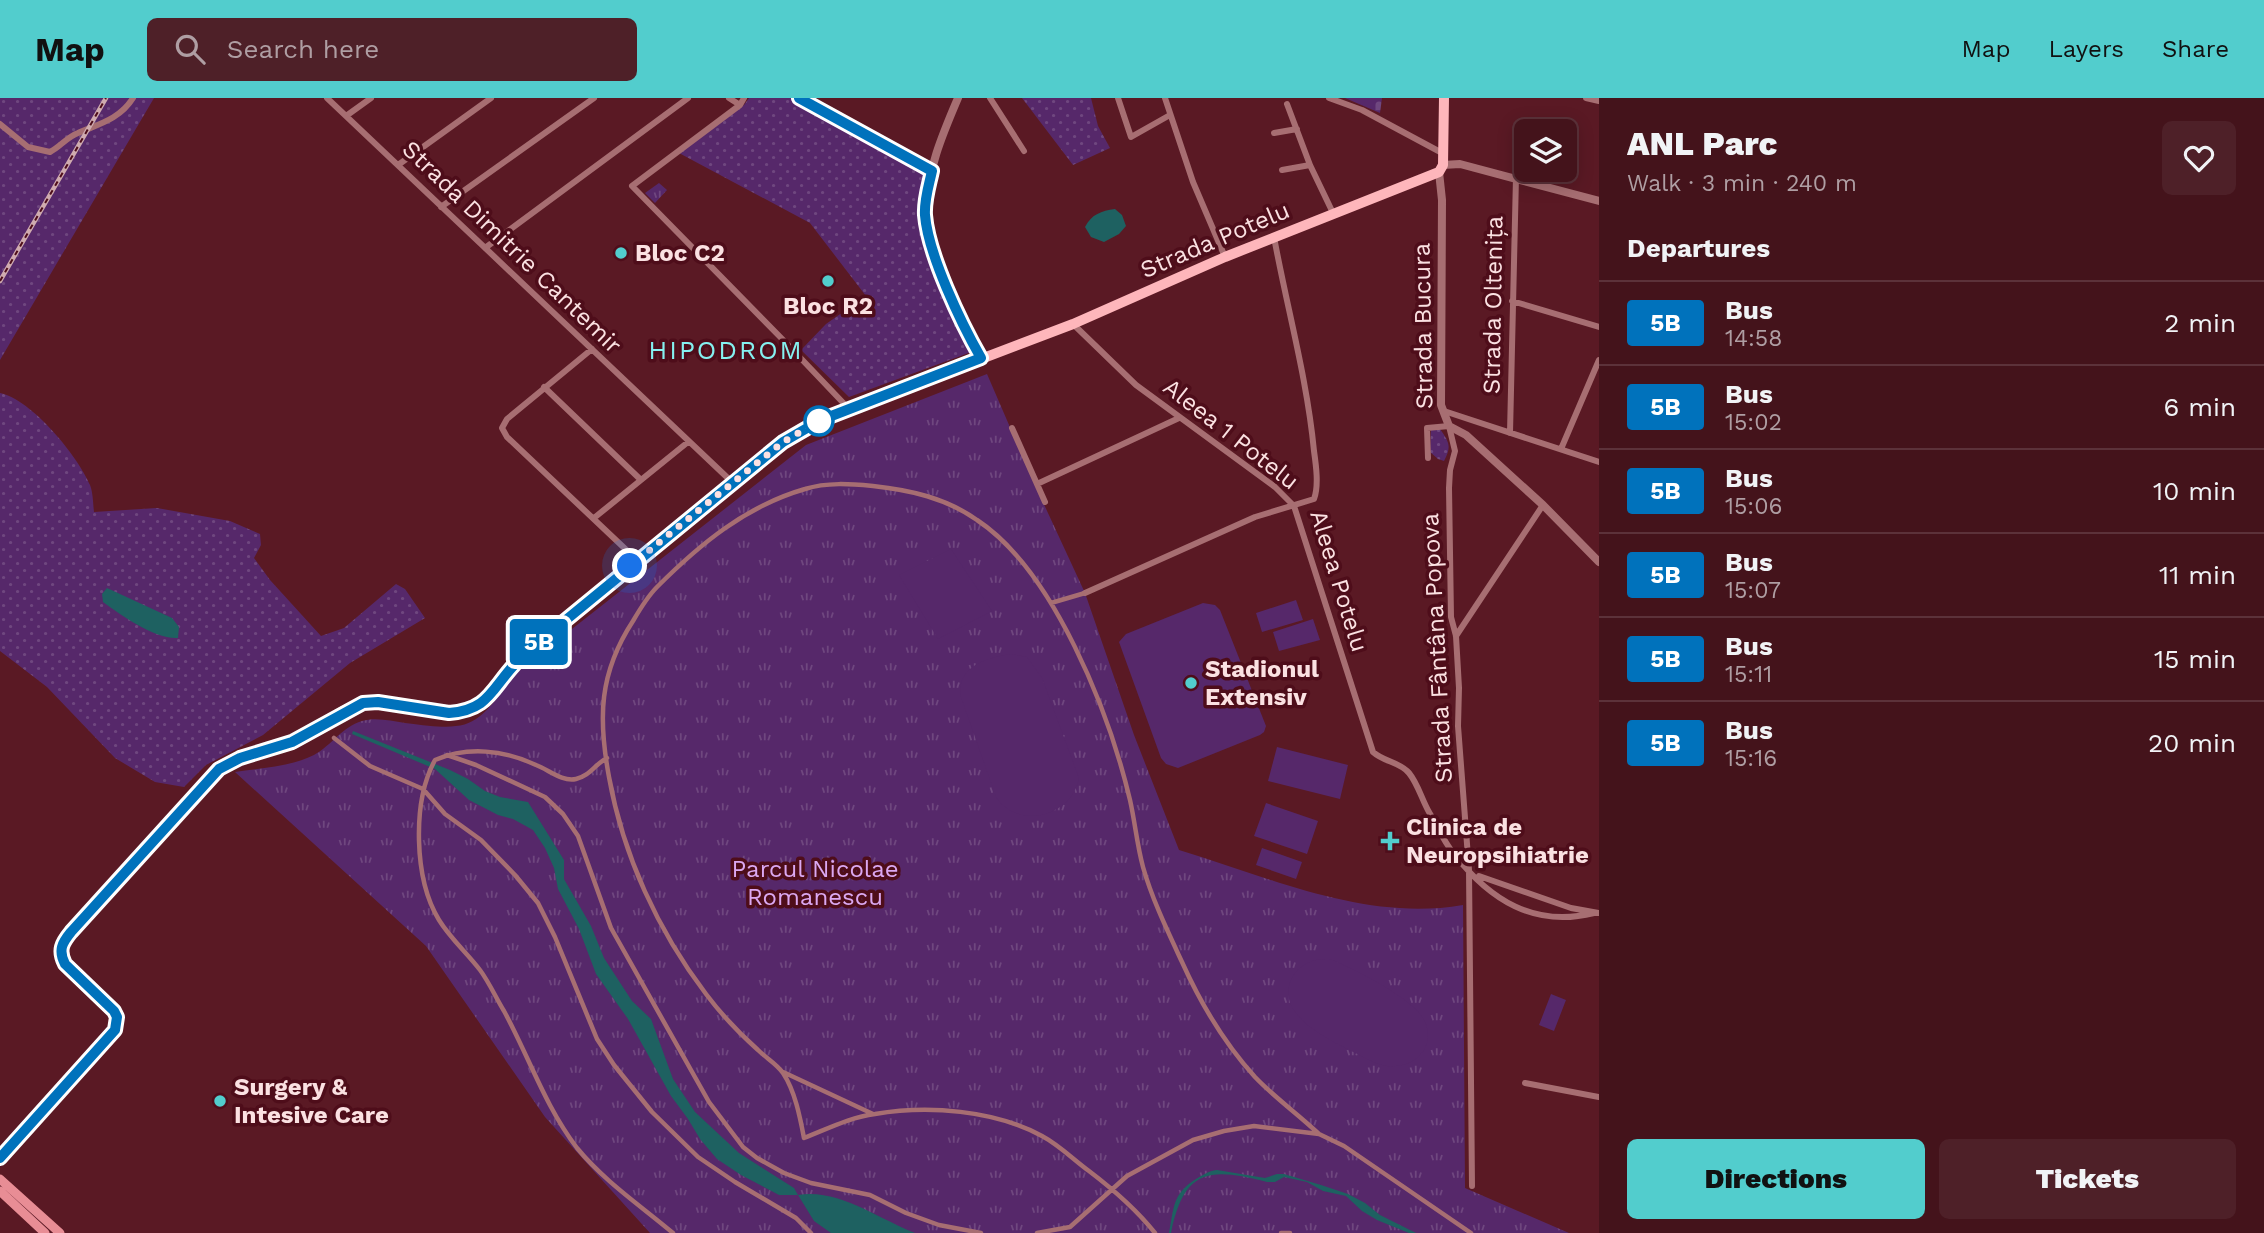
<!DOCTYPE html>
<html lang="en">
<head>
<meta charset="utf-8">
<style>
  body { margin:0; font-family:"Work Sans",sans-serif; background:#4e2028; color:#f1f3f6; height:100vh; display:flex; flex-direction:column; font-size:26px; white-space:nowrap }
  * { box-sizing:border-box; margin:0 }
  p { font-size:23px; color:#af9ea3 }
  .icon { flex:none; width:38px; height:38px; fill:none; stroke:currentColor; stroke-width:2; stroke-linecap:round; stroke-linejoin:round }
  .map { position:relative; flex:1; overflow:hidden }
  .side { display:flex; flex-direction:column; background:#44131b; width:665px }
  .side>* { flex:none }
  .badge { padding:0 14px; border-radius:5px; font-size:24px; line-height:46px }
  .tools { position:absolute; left:1514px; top:21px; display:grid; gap:14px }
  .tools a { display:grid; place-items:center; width:63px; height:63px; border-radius:10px; background:#44131b; box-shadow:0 4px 18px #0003,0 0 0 2px #5c323a; font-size:35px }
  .you { position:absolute; width:35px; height:35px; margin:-18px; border:5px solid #fff; border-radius:50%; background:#1a73e8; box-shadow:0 0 0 10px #1a73e833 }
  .map>.badge { position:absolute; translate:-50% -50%; box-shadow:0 0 0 4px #fff }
  h2 { padding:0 28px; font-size:26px; line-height:63px }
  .round { display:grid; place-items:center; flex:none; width:74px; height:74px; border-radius:10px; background:#4e2028 }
  .overview { display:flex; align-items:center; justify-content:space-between; height:119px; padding:0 28px }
  h1 { font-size:33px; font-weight:800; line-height:52px }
  .action { display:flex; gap:14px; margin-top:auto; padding:14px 28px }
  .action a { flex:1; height:80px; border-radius:10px; background:#52cdcd; color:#111; font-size:28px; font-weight:800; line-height:80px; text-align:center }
  .action a+a { background:#4e2028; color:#f1f3f6 }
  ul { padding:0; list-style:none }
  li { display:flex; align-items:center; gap:21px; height:84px; padding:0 28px; border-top:2px solid #5c323a }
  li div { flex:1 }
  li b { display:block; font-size:26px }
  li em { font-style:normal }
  li .badge { min-width:77px; font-weight:700; text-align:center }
  header { display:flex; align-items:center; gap:42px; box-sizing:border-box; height:98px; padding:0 35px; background:#52cdcd; color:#111 }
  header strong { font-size:33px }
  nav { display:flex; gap:38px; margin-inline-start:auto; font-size:24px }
  .search { width:490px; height:63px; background:#4e2028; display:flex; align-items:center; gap:18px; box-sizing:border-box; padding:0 24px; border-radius:10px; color:#af9ea3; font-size:26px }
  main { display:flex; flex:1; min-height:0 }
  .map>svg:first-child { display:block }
</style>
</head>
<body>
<header>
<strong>Map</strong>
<div class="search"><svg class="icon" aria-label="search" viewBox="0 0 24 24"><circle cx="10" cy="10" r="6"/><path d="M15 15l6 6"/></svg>Search here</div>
<nav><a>Map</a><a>Layers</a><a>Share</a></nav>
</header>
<main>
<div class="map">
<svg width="1599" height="1135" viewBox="0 0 1599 1135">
  <defs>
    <pattern id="grass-dots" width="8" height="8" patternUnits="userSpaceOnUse" patternTransform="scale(1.75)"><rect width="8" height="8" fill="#56286a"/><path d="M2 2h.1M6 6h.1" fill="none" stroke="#6f477f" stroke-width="1.8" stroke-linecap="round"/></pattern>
    <pattern id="cemetery-stones" width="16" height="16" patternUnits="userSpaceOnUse" patternTransform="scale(1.75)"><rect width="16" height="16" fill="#56286a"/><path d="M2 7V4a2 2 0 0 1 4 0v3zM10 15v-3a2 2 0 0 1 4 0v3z" fill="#6f477f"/></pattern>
    <pattern id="park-tufts" width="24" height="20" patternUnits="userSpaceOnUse" patternTransform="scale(1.75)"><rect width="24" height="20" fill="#56286a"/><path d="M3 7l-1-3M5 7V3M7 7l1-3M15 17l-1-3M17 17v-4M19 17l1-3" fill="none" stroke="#6f477f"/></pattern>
  </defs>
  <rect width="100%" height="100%" fill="#5a1924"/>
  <!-- grass -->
  <path fill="url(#grass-dots)" d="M0 0H154L0 262Z
    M749 0H798L926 74C925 86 921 99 922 112 923 158 953 212 974 253L849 299 801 252 826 226 866 198 810 125 679 55 744 7Z
    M1022 0H1091L1098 28 1110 50 1073 67Z
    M0 295C31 301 78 358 90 387 93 395 93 405 94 414L157 410 230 423 260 436 261 447 254 460 270 482 321 538 344 530 396 486 405 491 425 520 350 565 263 637 206 667 184 689 155 684 115 660 47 589 0 553Z
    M1431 331H1440C1449 344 1452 348 1444 363L1438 361 1430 354Z"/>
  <!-- cemetery -->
  <path fill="url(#cemetery-stones)" d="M1345 0H1382L1380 15Z"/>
  <!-- park -->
  <path fill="url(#park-tufts)" d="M659 85 667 92 655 105 645 95Z
    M987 276 1035 387 1085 495 1134 637 1179 752C1271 780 1366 824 1463 807L1465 1090 1569 1135H650L545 1019 426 848 235 674C261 670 290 669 314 657 332 647 342 629 362 623 376 619 391 623 405 625 474 634 475 630 516 575L806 347Z"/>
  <!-- garden -->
  <path fill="#56286a" d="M951 451 992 513 938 541 899 477Z
    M1296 502 1303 522 1262 534 1256 515Z
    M1203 505 1215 507 1220 512 1266 628 1264 634 1260 637 1178 670 1166 666 1161 660 1119 544 1126 536Z
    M1313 521 1320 542 1279 553 1273 534Z
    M1011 556 1027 559 1042 580 1079 680C1072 719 1018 732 996 699L961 599C956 568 986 560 1011 556Z
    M1277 649 1348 667 1340 701 1268 683Z
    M1266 705 1318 723 1307 756 1254 738Z
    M1262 750 1302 764 1296 781 1256 767Z
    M1329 861C1350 868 1413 901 1423 920 1442 954 1403 981 1369 962 1342 947 1269 920 1293 878 1301 865 1315 860 1329 861Z
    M1551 896 1566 902 1554 933 1539 927Z"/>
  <!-- water -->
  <path fill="#1e6161" d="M1115 111 1122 117 1126 128 1119 136 1104 144 1091 139 1085 129C1092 116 1101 113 1115 111Z
    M107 490 172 520 179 529 178 540C156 542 121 517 103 504L102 496Z
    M353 633 450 672 468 681 485 693 500 699 528 704 564 762V781L591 828 604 860 632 903 651 921 673 981 695 1014 739 1055 794 1090 798 1097C838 1090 879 1121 915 1135H831L814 1123 798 1097H779L741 1077 717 1061 700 1041 688 1021 671 998 628 921 596 876 579 831 558 791 554 770 545 750 533 732 513 721 498 717 469 702 435 671 352 636Z
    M1217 1072 1265 1080 1277 1076H1284L1321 1087 1348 1096 1365 1105 1380 1117 1416 1135H1409L1377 1122 1362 1113 1346 1098 1323 1093 1307 1084 1284 1079 1275 1084H1267C1209 1069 1184 1071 1171 1135H1169C1174 1110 1172 1096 1196 1081 1203 1077 1208 1073 1217 1072Z"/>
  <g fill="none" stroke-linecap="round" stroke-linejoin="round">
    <!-- pedestrian -->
    <path stroke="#a76e72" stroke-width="4.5" d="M1051 505 1085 495
      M334 640 370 668 423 691 445 716 481 742 515 777 538 805 555 839 597 941 614 967 652 1014 698 1059 735 1084 796 1120 811 1135
      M447 657 476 667 545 699 563 716 578 738 611 830 709 1004 743 1049 757 1060 784 1075 811 1085 870 1097 906 1115 939 1127 981 1135
      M607 660C595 666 590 678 576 681 562 684 549 672 536 667 504 652 468 648 435 662 412 704 414 781 439 822 450 840 467 855 480 872 489 884 496 900 504 913 529 959 545 1008 577 1050 604 1083 641 1108 673 1135
      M783 974 873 1016
      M1037 1135 1070 1129 1127 1078 1193 1042 1224 1033 1254 1028 1319 1036 1344 1048 1471 1135
      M1155 1135C1136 1111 1114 1092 1089 1073 1074 1062 1059 1047 1042 1038 994 1012 928 1007 875 1016 851 1019 827 1031 804 1040 800 1019 795 993 783 975 777 966 766 960 758 952 739 935 721 916 706 896 658 833 623 757 609 679 598 620 599 575 633 523 640 511 647 499 657 489 700 446 746 408 805 391 827 384 851 386 873 388 910 392 946 400 977 422 1054 473 1109 614 1130 702 1135 724 1137 747 1143 769 1152 801 1168 834 1182 864 1200 904 1225 946 1255 979 1275 1000 1298 1016 1319 1036
      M1281 1135H1290"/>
    <!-- minor -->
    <path stroke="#a76e72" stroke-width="6" d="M327 0 732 384
      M729 0 740 7
      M744 0 740 7 632 88 791 250 850 312
      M990 0 1024 53
      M1118 0 1131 39 1170 17
      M1165 0 1193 84 1225 159
      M1329 0 1362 12 1444 56
      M1586 0 1599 3
      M1287 6 1310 67 1333 115
      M346 18 371 0
      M0 26 28 49 50 54C60 49 67 39 78 35 99 26 120 21 133 0
      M1274 35 1297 31
      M398 67 491 0
      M1282 72 1310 67
      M441 109 594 0
      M485 150 688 0
      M1512 203 1599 229
      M1073 226 1136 287 1275 389 1294 408 1373 654C1384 664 1400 664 1409 675 1418 686 1422 702 1429 714 1437 728 1444 744 1454 756 1490 802 1534 830 1594 815
      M592 251 507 321 502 330 507 339 637 462
      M544 289 641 382
      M1444 313 1599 364
      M1012 330 1045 404
      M1510 335 1516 79
      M1561 351 1599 262
      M1428 360 1427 330 1449 328 1455 353 1450 372 1449 390 1451 519 1456 538 1459 590 1458 628 1469 772 1472 1088
      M1037 386 1179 320
      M594 420 688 344
      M1085 495 1255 419 1314 401C1319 388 1316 367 1314 353 1307 280 1287 210 1274 139
      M1456 538 1543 407
      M1479 778 1571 810 1599 815
      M1525 985 1599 999"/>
    <!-- tertiary -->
    <path stroke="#a76e72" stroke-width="8" d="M800 0 932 73
      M958 0C943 35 926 75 926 114 925 149 963 229 981 260
      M1443 67 1460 66 1599 103
      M1439 74 1442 102 1441 307 1449 328 1466 337 1543 407 1599 464"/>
    <!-- secondary -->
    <path stroke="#e88d95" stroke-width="9" d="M0 1081 60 1135
      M0 1093 45 1135"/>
    <!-- primary -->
    <path stroke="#feb6bb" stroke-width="10" d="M0 1060 115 932 117 919 114 913 65 866C58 852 62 845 71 833L219 671C245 654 278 653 305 638 324 628 341 610 362 605 389 600 422 612 449 615 488 612 491 592 514 567 521 558 531 551 539 544L784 343 821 322 1073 226 1225 159 1439 74 1443 67 1444 0"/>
    <defs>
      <path id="rail" d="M0 183 106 0"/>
    </defs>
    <!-- rail casing -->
    <use href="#rail" stroke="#cfabaf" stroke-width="4.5"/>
    <!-- rail -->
    <use href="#rail" stroke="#4e0d1a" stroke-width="2" stroke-dasharray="5" stroke-linecap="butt"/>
  </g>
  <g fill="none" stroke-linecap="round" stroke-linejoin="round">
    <defs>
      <path id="line" d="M0 1060 115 932 117 919 114 913 65 866C58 852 62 845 71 834L219 671 240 660 292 644 363 605 378 604 449 615C488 612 491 592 514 567 521 559 531 551 539 544L783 344 821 322 981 260C961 225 928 156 925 117 924 102 929 87 932 73L799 0"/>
    </defs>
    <!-- line casing -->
    <use href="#line" stroke="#fff" stroke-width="16"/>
    <!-- line -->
    <use href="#line" stroke="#0072bc" stroke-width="10"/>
    <!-- walk -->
    <path stroke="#fbe1e2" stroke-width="7" stroke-dasharray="0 12.6" d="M630 468 783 344 821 322 819 323"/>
  </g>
  <!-- markers -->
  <g fill="#52cdcd" stroke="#4e0d1a" stroke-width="2.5">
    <circle cx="621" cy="155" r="7"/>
    <circle cx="828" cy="183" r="7"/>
    <circle cx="1191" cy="585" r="7"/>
    <path d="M1386.5 732.5h7v7h7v7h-7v7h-7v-7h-7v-7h7z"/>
    <circle cx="220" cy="1003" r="7"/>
  </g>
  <circle fill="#fff" stroke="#0072bc" stroke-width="3.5" cx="819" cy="323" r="14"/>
  <g text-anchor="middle" stroke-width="7" stroke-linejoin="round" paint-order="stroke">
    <!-- street labels -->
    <g font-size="24" fill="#fbe1e2" stroke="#4e0d1a">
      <text transform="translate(1215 142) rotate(-23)" y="8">Strada Potelu</text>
      <text transform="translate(512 149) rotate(44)" y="8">Strada Dimitrie Cantemir</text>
      <text transform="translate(1493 207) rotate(-89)" y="8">Strada Oltenița</text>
      <text transform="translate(1423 228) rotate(-91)" y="8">Strada Bucura</text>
      <text transform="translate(1231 336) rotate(38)" y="8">Aleea 1 Potelu</text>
      <text transform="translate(1339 483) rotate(73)" y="8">Aleea Potelu</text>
      <text transform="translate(1437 550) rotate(-93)" y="8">Strada Fântâna Popova</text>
    </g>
    <!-- poi labels -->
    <g font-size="24" font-weight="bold" fill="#fbe1e2" stroke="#4e0d1a" text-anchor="start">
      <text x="635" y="163">Bloc C2</text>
      <text x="828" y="216" text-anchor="middle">Bloc R2</text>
      <text x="1205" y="579">Stadionul<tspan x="1205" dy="28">Extensiv</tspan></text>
      <text x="1406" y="737">Clinica de<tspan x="1406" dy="28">Neuropsihiatrie</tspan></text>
      <text x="234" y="997">Surgery &amp;<tspan x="234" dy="28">Intesive Care</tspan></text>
    </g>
    <!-- park labels -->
    <g font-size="24" fill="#dba8f2" stroke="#4e0d1a">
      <text x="815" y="779">Parcul Nicolae<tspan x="815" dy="28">Romanescu</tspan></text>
    </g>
    <!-- neighbourhood labels -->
    <g font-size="26" letter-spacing="2" fill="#85f1f0" stroke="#4e0d1a">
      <text x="726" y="261">HIPODROM</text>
    </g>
  </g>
</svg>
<div class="tools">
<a><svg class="icon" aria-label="layers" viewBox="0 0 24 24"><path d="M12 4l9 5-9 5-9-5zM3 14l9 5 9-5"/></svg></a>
</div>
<div class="you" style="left:630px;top:468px"></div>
<b class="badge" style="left:539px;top:544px;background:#0072bc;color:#fff">5B</b>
</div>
<section class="side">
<div class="overview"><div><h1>ANL Parc</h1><p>Walk · 3 min · 240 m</p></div><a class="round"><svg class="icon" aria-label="heart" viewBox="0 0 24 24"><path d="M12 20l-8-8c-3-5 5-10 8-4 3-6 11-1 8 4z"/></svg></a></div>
<h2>Departures</h2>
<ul>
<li><span class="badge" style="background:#0072bc;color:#fff">5B</span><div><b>Bus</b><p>14:58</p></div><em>2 min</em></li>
<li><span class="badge" style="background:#0072bc;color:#fff">5B</span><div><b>Bus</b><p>15:02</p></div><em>6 min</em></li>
<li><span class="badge" style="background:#0072bc;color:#fff">5B</span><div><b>Bus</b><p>15:06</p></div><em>10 min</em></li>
<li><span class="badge" style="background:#0072bc;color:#fff">5B</span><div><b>Bus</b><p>15:07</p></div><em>11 min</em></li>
<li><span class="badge" style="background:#0072bc;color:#fff">5B</span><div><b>Bus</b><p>15:11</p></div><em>15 min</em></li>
<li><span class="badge" style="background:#0072bc;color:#fff">5B</span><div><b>Bus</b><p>15:16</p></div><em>20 min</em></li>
</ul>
<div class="action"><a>Directions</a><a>Tickets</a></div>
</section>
</main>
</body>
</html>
